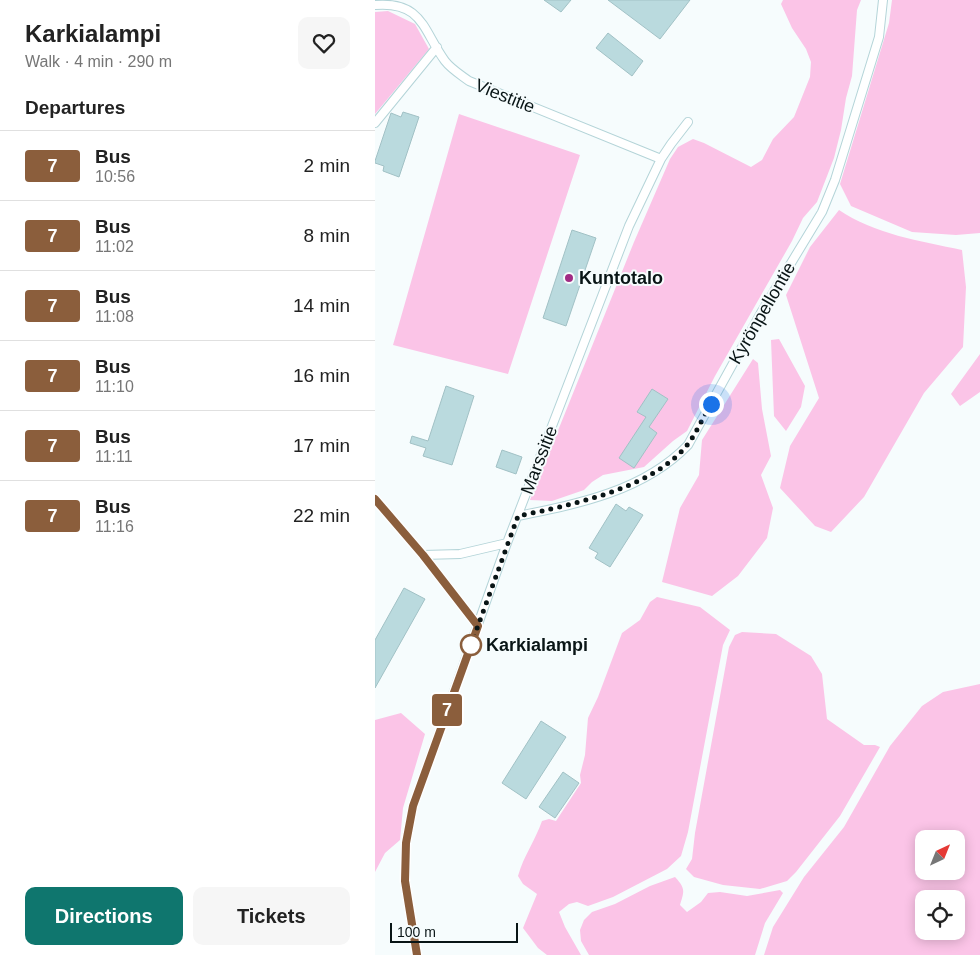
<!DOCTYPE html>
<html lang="en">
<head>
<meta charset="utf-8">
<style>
  body { margin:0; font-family:Helvetica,sans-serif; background:#f6f6f6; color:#222; height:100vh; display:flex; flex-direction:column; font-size:19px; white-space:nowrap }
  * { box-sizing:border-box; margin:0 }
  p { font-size:16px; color:#767676 }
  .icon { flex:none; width:28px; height:28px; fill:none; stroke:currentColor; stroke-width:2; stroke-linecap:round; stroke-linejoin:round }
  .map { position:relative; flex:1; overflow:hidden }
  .drawer { display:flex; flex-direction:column; background:#fff; width:375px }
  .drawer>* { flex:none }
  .badge { padding:0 10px; border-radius:4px; font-size:18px; line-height:32px }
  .needle { width:32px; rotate:43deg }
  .fabs { position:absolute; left:540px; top:830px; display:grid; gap:10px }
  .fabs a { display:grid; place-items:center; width:50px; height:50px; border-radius:10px; background:#fff; box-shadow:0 2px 12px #0003; font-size:25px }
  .scale { position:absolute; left:15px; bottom:12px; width:128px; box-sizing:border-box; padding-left:5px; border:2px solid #091516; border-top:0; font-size:14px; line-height:18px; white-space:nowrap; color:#091516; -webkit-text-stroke:4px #f6fcfd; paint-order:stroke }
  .you { position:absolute; width:25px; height:25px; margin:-12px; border:4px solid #fff; border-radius:50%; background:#1a73e8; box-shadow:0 0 0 8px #1a73e833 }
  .map>.badge { position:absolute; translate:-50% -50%; box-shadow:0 0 0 2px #fff }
  h2 { padding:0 25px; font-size:19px; line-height:45px }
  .round { display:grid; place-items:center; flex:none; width:52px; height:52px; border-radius:10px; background:#f6f6f6 }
  .overview { display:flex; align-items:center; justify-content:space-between; height:85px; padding:0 25px }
  h1 { font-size:24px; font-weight:800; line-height:38px }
  .primary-button { display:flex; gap:10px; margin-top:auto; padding:10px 25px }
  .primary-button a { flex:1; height:58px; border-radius:10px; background:#0f766e; color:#fff; font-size:20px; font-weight:800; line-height:58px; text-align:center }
  .primary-button a+a { background:#f6f6f6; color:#222 }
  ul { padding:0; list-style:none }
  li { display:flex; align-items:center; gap:15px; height:70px; padding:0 25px; border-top:1px solid #e0e0e0 }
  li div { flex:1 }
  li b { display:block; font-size:19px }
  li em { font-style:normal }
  li .badge { min-width:55px; font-weight:700; text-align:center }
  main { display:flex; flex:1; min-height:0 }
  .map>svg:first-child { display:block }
</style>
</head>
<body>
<main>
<section class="drawer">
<div class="overview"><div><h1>Karkialampi</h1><p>Walk · 4 min · 290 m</p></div><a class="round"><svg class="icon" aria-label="heart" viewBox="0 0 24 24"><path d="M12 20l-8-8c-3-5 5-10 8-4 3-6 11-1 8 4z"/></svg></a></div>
<h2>Departures</h2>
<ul>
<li><span class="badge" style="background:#8b5e3c;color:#fff">7</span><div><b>Bus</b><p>10:56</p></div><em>2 min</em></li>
<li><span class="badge" style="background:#8b5e3c;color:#fff">7</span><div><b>Bus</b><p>11:02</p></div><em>8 min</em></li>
<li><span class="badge" style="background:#8b5e3c;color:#fff">7</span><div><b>Bus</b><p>11:08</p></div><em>14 min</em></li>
<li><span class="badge" style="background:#8b5e3c;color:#fff">7</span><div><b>Bus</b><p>11:10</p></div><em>16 min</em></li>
<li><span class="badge" style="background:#8b5e3c;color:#fff">7</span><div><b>Bus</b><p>11:11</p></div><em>17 min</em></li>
<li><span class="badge" style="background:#8b5e3c;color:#fff">7</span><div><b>Bus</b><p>11:16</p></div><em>22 min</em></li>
</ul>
<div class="primary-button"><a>Directions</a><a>Tickets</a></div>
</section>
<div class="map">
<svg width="605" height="955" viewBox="0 0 605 955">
  <rect width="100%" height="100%" fill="#f6fcfd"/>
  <!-- green -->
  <path fill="#fbc4e7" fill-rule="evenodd" d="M408 0H486L482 10 477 76 471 98 466 130 459 158 442 202 428 218 417 241 340 376 312 431 298 441 269 467 228 475 217 482 209 490 177 501 155 500 259 242 295 159 303 147 318 139 329 143 376 167 387 160 398 139 419 117 435 77 436 62 431 49 417 28 406 4Z
    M517 0H605V233L581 235 537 232 476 206 465 184 514 23Z
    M13 11 40 24 54 49 0 114V12Z
    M84 114 205 155 133 374 18 345Z
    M464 210C499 234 545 241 587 250L591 287 588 347 549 393 489 497 456 532 440 526 405 488 415 446 444 398 411 295 435 247Z
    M404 339 430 386 426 407 411 431 399 416 396 340Z
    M605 354V392L585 406 576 394Z
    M378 359 383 363 387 409 396 456 386 475 398 508 392 538 363 576 337 596 287 582 305 508 324 475 327 440Z
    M282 597 325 607 355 630 348 645 313 832 306 856 292 869 238 897 213 906 202 902 194 904 184 912 190 927 206 955H172L163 948 148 928 162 894 148 884 143 876C149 855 160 841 167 821L174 819 181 821 206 783 205 775 210 755 213 718 223 697 247 633 265 620 275 602Z
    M367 632 401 634 436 656 447 674 452 719 489 745H500L505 747 465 816 421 872 412 881 385 889 348 885 319 877 311 869 317 859 320 833 354 647 360 635Z
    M605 684V955H389L398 927 429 877 469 827 515 746 547 706 568 692ZM549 839H581V871H549ZM549 899H581V931H549Z
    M26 713 50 734 28 808 25 840 10 853 0 872V720Z
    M300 877C311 889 309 891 305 905L312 912 326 902 333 893 345 892 372 896 405 890 408 893 390 923 380 955H214L206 941 205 930 209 920 217 912 240 904 275 886Z"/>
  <!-- building -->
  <path fill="#badade" stroke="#a1c1c5" d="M169 0H196L186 12Z
    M233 0H315L285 39Z
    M233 33 268 61 257 76 221 48Z
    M28 112 44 117 24 177 8 171 9 166 0 163V161L16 113 26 117Z
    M197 230 221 238 191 326 168 318Z
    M71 386 99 396 77 465 48 456 51 448 35 443 37 436 53 441Z
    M277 389 293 399 274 427 282 433 259 468 244 458 271 417 262 412Z
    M127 450 147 457 141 474 121 467Z
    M241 504 251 511 254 507 268 515 235 567 220 558 223 553 214 548Z
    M29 588 50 599 0 688V640Z
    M166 721 191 737 151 799 127 783Z
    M188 772 204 783 180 818 164 807Z"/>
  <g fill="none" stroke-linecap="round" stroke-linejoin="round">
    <defs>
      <path id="minor" d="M0 5C48 1 48 31 70 61 76 69 86 75 94 81L286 159
        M0 123 62 47
        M0 499 48 555 103 626
        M143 516C203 504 269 491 313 445L387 311 447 212 460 180 504 37 508 0
        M48 555 85 554 132 543
        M42 955 30 881 31 843 38 806 132 543 254 226 286 159 296 144 313 122"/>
    </defs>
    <!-- minor casing -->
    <use href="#minor" stroke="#b4d4d8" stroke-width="10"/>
    <!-- minor -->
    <use href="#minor" stroke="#fff" stroke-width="8"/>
  </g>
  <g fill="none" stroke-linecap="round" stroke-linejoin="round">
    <defs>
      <path id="line" d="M0 499 48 555 103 626 38 806 31 843 30 881 42 955"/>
    </defs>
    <!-- line casing -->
    <use href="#line" stroke="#fff" stroke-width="11"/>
    <!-- line -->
    <use href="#line" stroke="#8b5e3c" stroke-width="8"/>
    <!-- walk -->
    <path stroke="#091516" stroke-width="5" stroke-dasharray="0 9" d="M96 645 143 516C195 505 278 489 313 444 322 432 328 417 336 404"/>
  </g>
  <!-- markers -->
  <circle fill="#a12b84" stroke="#f6fcfd" stroke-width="2" cx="194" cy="278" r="5"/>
  <circle fill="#fff" stroke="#8b5e3c" stroke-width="2.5" cx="96" cy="645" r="10"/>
  <g text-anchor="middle" stroke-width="4" stroke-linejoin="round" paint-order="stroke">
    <!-- street labels -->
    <g font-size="18" fill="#091516" stroke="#f6fcfd">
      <text transform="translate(130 96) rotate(22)" y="6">Viestitie</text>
      <text transform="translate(387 313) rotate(-60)" y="6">Kyrönpellontie</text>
      <text transform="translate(164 460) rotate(-69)" y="6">Marssitie</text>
    </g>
    <!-- poi labels -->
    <g font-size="18" font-weight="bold" fill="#091516" stroke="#f6fcfd" text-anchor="start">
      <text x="204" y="284">Kuntotalo</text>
    </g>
    <!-- stop labels -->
    <g font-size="18" font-weight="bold" fill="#091516" stroke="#f6fcfd" text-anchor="start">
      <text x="111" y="651">Karkialampi</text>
    </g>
  </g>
</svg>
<div class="fabs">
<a><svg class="needle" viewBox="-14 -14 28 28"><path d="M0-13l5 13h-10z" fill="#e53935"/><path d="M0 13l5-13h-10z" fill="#767676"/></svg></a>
<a><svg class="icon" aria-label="locate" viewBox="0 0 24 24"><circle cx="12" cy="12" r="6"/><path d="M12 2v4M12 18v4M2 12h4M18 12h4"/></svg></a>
</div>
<div class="scale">100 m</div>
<div class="you" style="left:336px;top:404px"></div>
<b class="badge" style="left:72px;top:710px;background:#8b5e3c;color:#fff">7</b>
</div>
</main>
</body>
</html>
